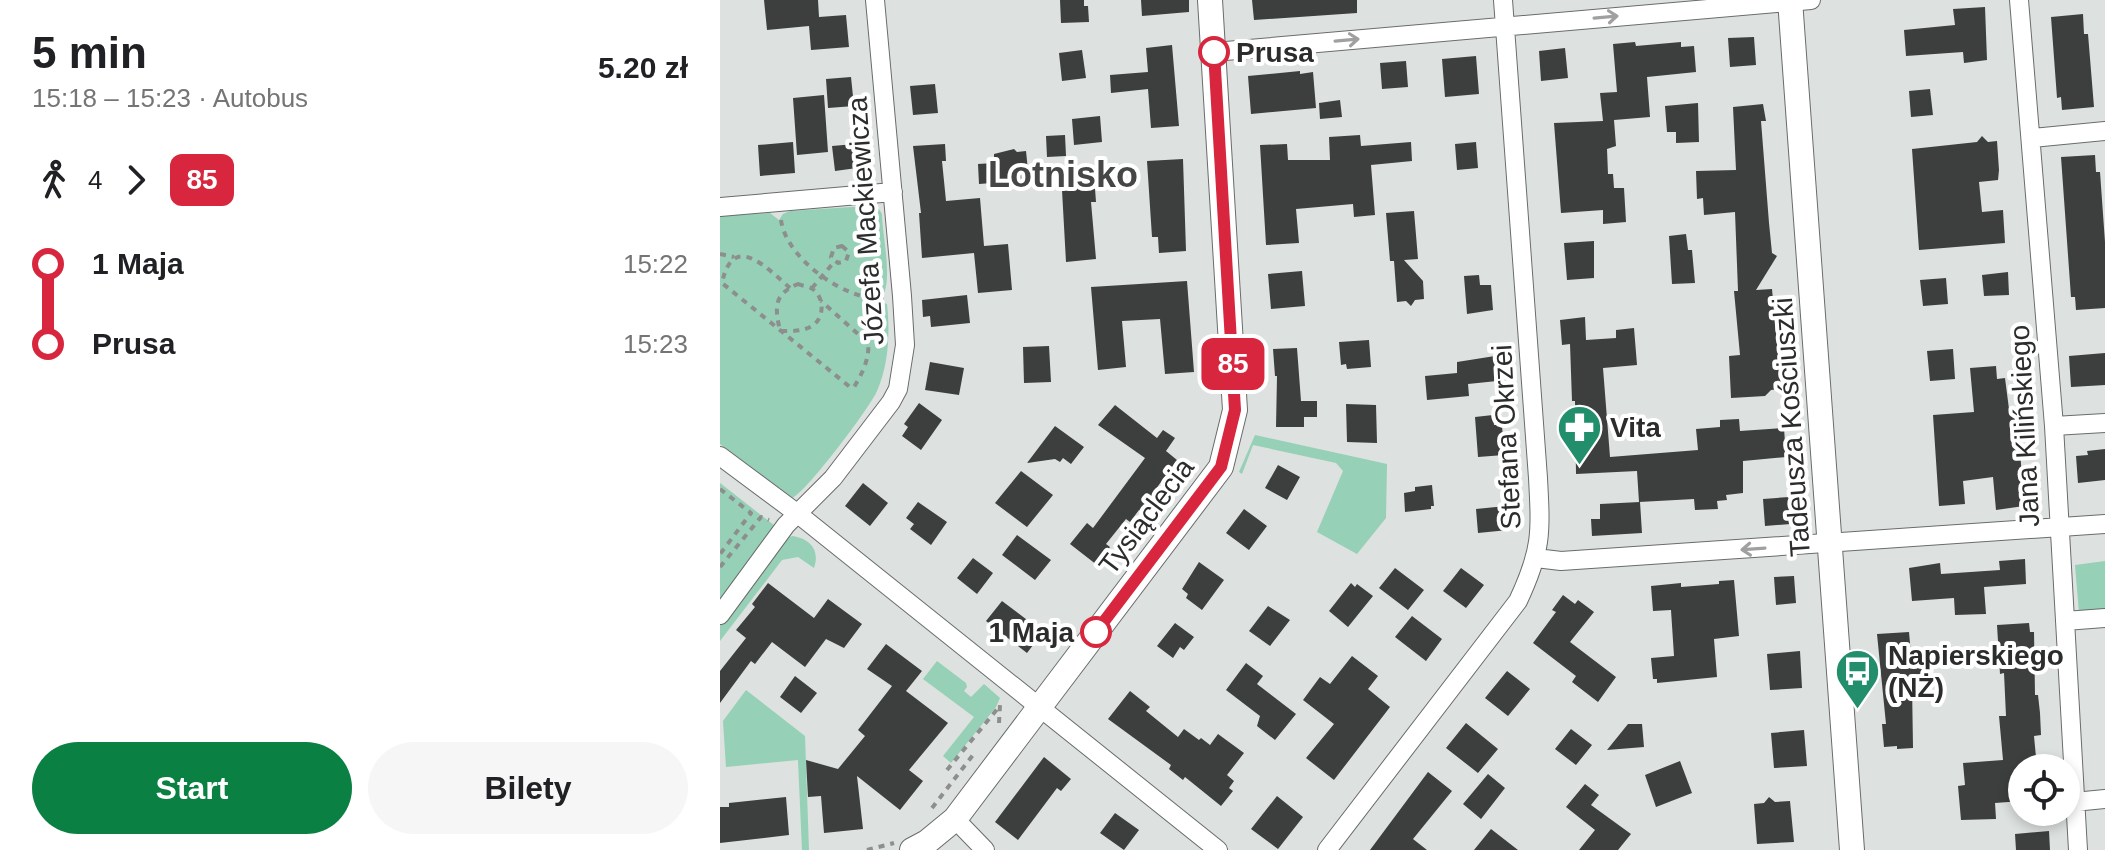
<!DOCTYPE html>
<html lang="pl">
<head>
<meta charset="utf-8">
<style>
  body { margin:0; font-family:Arial,sans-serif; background:#f6f6f6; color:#202124; height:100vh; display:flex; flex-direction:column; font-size:30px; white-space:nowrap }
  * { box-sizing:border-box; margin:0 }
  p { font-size:26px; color:#757577 }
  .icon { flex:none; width:44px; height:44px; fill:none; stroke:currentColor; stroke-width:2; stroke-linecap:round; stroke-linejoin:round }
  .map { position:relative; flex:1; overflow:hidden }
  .panel { display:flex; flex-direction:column; background:#fff; width:720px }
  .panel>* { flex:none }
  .badge { padding:0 16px; border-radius:12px; font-size:28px; line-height:52px }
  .controls { position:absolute; left:1288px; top:754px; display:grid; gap:16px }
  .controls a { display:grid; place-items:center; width:72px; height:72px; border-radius:50%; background:#fff; box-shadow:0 4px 12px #0003; font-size:40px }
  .map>.badge { position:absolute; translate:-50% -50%; box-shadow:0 0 0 4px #fff }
  .legs { display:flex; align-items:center; gap:12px; height:88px; padding:0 32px; font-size:26px }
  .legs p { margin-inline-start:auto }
  .summary { display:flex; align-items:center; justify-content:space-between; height:136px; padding:0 32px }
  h1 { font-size:44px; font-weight:700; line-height:60px }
  .primary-button { display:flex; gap:16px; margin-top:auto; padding:16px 32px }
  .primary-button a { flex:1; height:92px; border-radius:48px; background:#0b8043; color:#fff; font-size:32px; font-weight:700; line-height:92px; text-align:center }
  .primary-button a+a { background:#f6f6f6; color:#202124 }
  ul { padding:0 32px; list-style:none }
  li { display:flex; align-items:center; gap:28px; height:80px; font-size:30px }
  li i { display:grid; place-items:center; width:12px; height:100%; margin:0 10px; background:currentColor }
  li i::after { content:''; width:20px; height:20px; margin:-10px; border:6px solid; border-radius:50%; background:#fff }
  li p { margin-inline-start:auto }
  li:first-child i { background:linear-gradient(#0000 50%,currentColor 0) }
  li:last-child i { background:linear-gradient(currentColor 50%,#0000 0) }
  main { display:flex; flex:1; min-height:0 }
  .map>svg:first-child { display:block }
</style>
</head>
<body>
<main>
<section class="panel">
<div class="summary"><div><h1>5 min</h1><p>15:18 – 15:23 · Autobus</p></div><b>5.20 zł</b></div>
<div class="legs"><svg class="icon" aria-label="walk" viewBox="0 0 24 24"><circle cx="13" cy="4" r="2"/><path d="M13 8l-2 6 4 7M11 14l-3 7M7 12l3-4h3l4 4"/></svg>4<svg class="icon" aria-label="forward" viewBox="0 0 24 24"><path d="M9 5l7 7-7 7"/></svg><b class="badge" style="background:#d7263d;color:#fff">85</b></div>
<ul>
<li><i style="color:#d7263d"></i><b>1 Maja</b><p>15:22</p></li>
<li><i style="color:#d7263d"></i><b>Prusa</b><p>15:23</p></li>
</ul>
<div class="primary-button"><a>Start</a><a>Bilety</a></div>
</section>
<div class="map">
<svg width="1385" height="850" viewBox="0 0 1385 850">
  <rect width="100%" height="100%" fill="#dde1df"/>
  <!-- green -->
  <path fill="#95d0b7" d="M147 206 159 209 162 214C162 234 174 284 161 298V302L167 304C170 332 169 364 157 391 151 406 85 494 72 498L0 444V216L50 213 59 220 63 214 70 211Z
    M535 435 667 464 666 518 637 554 597 532 623 471 616 463 533 445 522 474 519 472Z
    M0 483 55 526 0 601Z
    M73 536C91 539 100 551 94 568L78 557 62 560 0 641V625L64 538Z
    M1385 561V611L1359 613 1355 565Z
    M217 661 246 683 247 687 244 691 251 697 264 684 280 698 276 707 231 763 223 756 254 717 203 679Z
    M26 690 85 736 89 850H82L78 760 6 767 3 721Z"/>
  <!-- building -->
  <path fill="#3c3f3e" d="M44 0H98L99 17 126 15 129 47 91 50 89 26 47 30Z
    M340 0H364V6H368L369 22 341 23Z
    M421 0H469V12L422 16Z
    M532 0H637V13L534 20Z
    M1265 7 1267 60 1244 63 1243 52 1186 56 1184 30 1235 25 1233 9Z
    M1363 14 1364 34H1368L1374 107 1342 110 1341 97 1337 98 1331 17Z
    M1034 37 1036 65 1010 67 1008 38Z
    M915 42 916 46 961 42V47L974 46 976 72 927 77 930 117 894 120 896 146 887 149 888 174H893L894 188H904L906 222 883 224V210L841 213 834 123 883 121 880 93 897 92 893 44Z
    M452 45 459 126 431 128 428 89 391 93 390 75 428 72 426 48Z
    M845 48 848 78 821 81 819 51Z
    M362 50 366 78 342 81 339 53Z
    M756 56 759 94 725 97 722 59Z
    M686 61 688 87 662 89 660 63Z
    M580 71V74L593 72 596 108 531 114 528 76Z
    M131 77 134 106 108 108 106 79Z
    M215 84 218 113 193 115 190 86Z
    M1210 89 1213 115 1191 117 1189 91Z
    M104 95 108 152 77 155 73 98Z
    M620 100 622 117 600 119 599 103Z
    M978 103 979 142 956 143V132H947L945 106Z
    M1043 104 1046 121H1041L1049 223 1052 253 1057 256 1036 290 1052 289 1061 389 1051 390 1045 396 1011 398 1009 356 1020 355 1014 291H1018L1015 212 984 215 983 198 977 199 976 171 1016 170 1013 107Z
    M380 116 382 142 354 145 352 119Z
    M345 135 346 156 327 157 326 136Z
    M640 135 641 146 691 142 692 161 651 165 655 215 634 217 633 204 576 209 579 243 546 245 540 145 567 144 568 160H610L609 137Z
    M1262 136 1268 142 1277 141 1279 170 1278 180 1259 182 1262 212 1283 210 1285 243 1199 250 1192 149 1257 142Z
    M73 142 75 173 40 176 38 145Z
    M756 142 758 168 737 170 735 144Z
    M135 144 137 168 115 171 112 146Z
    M225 144 226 161H222L226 201 260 198 264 246 288 244 292 290 258 293 254 253 202 258 199 213H201L193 146Z
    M294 149 297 152 306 151 309 180 259 184 258 164 274 163V154Z
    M1375 155 1376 172H1380L1385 242V308L1356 310 1355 297H1351L1341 157Z
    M463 159 466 251 439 253 438 237H432L427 161Z
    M374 175 376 202H371L376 259 346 262 342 190H345L344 177Z
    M694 211 698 259 684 260 703 281 704 299 695 300 691 306 686 301 677 302 674 261H670L666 213Z
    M966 234 968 250H972L975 283 952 284 949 236Z
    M874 241V278L847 280 844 243Z
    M582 271 585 306 551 309 548 274Z
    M1288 272 1289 295 1264 296 1262 275Z
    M759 275 760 285H771L773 310 747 314 744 276Z
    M1226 278 1228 304 1203 306 1200 280Z
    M467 281 474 372 445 374 440 319 402 321 406 367 378 370 371 287Z
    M247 295 250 323 211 327 210 316 203 317 202 300Z
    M865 317 866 340 896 338V330L914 328 917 365 883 368 890 457 978 450 976 429 1000 427V420L1019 419 1020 431 1064 428 1066 457 1023 461V493L1006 495 1007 500 997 501 998 509 975 510 974 499 919 502 917 471 856 474 855 401H852L850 344 842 345 840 320Z
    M649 340 651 367 627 369 626 364 621 365 619 342Z
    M329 346 331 382 304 383 303 347Z
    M577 348 581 401H597V417H584V427H556L557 376H555L553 349Z
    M1233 349 1235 379 1210 381 1207 351Z
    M1385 353V385L1351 387 1349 356Z
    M775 356 777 381 748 384 749 396 707 400 705 376 737 373V362Z
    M210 362 244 368 239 395 205 390Z
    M1276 366 1277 379 1285 378 1289 409 1297 408 1304 506 1276 510 1273 477 1243 481 1245 504 1219 506 1213 415 1254 412 1250 368Z
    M199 403 222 420 201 450 182 436 188 427 184 424Z
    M626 404 656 405 657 443 627 442Z
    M395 405 437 438 443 430 455 438 446 451 457 460 433 493 437 497 424 514 419 510 410 522 406 519 386 544 390 547 377 565 350 544 367 523 373 528 425 458 378 425Z
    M773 415 774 425H782L784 455 758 457 755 417Z
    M335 426 364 447 351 464 343 458 340 462 335 459 307 463Z
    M1385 449V480L1358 483 1356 456 1368 455 1367 451Z
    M558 465 580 477 567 500 545 488Z
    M301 471 333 495 307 527 275 503Z
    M143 483 168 503 150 526 125 506Z
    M712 485 714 506H711V509L685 512 684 493 695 491V487Z
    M1069 497 1071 524 1045 526 1043 499Z
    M198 502 227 522 211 545 190 529 194 524 186 518Z
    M920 502 922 533 872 536 871 519H880V504Z
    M786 506 788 530 758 533 756 509Z
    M524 509 547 526 529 550 506 533Z
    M297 535 331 560 315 580 282 555Z
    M253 558 273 573 257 594 237 578Z
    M1305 559 1306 584 1264 587 1266 614 1235 615 1234 598 1192 601 1189 568 1220 563 1221 574 1280 570 1279 561Z
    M479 562 504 580 482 610 466 598 468 594 462 589Z
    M675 568 704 590 688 610 659 588Z
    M741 568 764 585 746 608 723 591Z
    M1074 576 1076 603 1056 605 1054 577Z
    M1014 580 1019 636 994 639 997 677 937 683V679H933L931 658 954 656 951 610 933 611 931 586 961 583V587L999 584V581Z
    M48 583 94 618 108 599 142 624 124 648 106 639 85 667 52 642 35 664 31 661 0 703V671L26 638 16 630 35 607 32 604Z
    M631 583 635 587 637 584 653 596 628 627 609 611Z
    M843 595 855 604 858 600 874 612 850 642 896 677 878 702 852 682 856 676 813 643 836 612 832 610Z
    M282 601 323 632 307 653 266 621Z
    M548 606 570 620 550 646 529 631Z
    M692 616 722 639 706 661 675 637Z
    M455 623 474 637 464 650 460 647 453 658 437 646Z
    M1309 623 1310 632H1314L1315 695H1318L1320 713 1321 735 1314 736 1317 768H1302V801L1275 803 1276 819 1241 820 1238 786 1245 785 1243 763 1283 760 1279 716H1286L1284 673 1280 674 1277 625Z
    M1189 632 1191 654 1220 652 1192 684 1193 748 1177 749V746L1164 747 1162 724H1166L1157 634Z
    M166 644 202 671 186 691 228 723 189 770 203 781 180 810 137 776 143 829 104 833 101 796 88 797 86 760 118 769 145 736 138 730 172 686 147 669Z
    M1080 651 1082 688 1050 690 1047 654Z
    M632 656 658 676 648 689 670 707 614 780 586 758 614 724 583 700 600 677 610 684Z
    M526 663 543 676 537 684 576 714 555 740 537 726 540 716 506 690Z
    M787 671 810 689 788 716 765 698Z
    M75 676 97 693 81 713 60 697Z
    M410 691 430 707 426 711 458 737 464 729 479 740 481 738 490 745 498 734 524 753 507 775 514 781 509 788 513 791 501 806 465 777 463 780 449 769 451 765 388 719Z
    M746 723 778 749 758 773 726 748Z
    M908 724H922L924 747 887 750Z
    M851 729 872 745 856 765 835 749Z
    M1084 730 1087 766 1054 768 1051 733Z
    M324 757 351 779 341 791 337 788 298 840 275 822Z
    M960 761 972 793 936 807 925 775Z
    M708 772 732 791 693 839 707 850H650Z
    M768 774 785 788 761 819 743 804Z
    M865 784 879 795 871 805 911 834 898 850H859L875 830 846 807Z
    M557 796 583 817 558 849 531 829Z
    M66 797 69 835 0 843V807H9V803Z
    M1049 797 1055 802 1070 801 1074 842 1037 844 1034 804 1044 803Z
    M395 813 419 830 404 850 380 833Z
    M771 829 798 850H754Z
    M1329 831 1330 850H1296L1295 834Z"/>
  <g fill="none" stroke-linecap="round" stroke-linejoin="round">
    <defs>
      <path id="minor" d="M1299 0 1334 426 1358 850
        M494 52 1091 0
        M1312 138 1385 131
        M0 207 173 192
        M1334 426 1385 423
        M0 456 78 514 498 850
        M816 558 841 561 1385 524
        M0 615 66 525 113 478 171 402 178 389 185 345 182 296 155 0
        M1345 621 1385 618
        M1354 802 1385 799
        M235 819 265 850
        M607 850 798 601C822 550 821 533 818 478L783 0"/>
      <path id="tertiary" d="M1070 0 1132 850
        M192 850 207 842 235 819 501 467 515 410 490 0"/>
    </defs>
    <!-- minor casing -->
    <use href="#minor" stroke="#696c6b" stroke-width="20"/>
    <!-- tertiary casing -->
    <use href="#tertiary" stroke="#696c6b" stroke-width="26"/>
    <!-- path -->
    <path stroke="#8d8f8e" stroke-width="4" stroke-dasharray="6 6" stroke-linecap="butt" d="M61 220C66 259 126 301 164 299
      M122 246 129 252 126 261 118 263 111 257 114 248Z
      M0 254 14 257
      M78 284C82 286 87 286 91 288 105 296 105 318 92 326 82 332 70 331 60 331 55 308 53 294 78 284Z
      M70 288C47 268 13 231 2 283L130 387H134C142 374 150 358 148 343L101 301
      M92 288 115 261
      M0 489 31 513 0 554
      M0 567 41 517 49 520
      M279 723 280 705 283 701
      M227 770 279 707
      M212 808 253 755
      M147 850 174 843"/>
    <!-- minor -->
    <use href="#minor" stroke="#fff" stroke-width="18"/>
    <!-- tertiary -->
    <use href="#tertiary" stroke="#fff" stroke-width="24"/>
  </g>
  <!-- one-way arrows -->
  <defs><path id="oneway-shaft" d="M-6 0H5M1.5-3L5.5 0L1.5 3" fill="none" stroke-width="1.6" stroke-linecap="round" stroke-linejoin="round" transform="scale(2)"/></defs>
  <g stroke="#a0a0a0">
    <use href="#oneway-shaft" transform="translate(886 17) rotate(-5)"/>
    <use href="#oneway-shaft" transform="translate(627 40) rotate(-5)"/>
    <use href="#oneway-shaft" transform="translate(1033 549) rotate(176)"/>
  </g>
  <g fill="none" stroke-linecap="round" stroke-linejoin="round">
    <defs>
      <path id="line-1" d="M376 632 501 467 515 410 494 52"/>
    </defs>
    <!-- line-1 casing -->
    <use href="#line-1" stroke="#fff" stroke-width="18"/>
    <!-- line-1 -->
    <use href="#line-1" stroke="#d7263d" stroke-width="12"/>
  </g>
  <!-- icons -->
  <defs>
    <symbol id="pharmacy-pin" viewBox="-11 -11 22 30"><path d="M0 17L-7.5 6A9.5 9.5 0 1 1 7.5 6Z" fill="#238e6c" stroke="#fff"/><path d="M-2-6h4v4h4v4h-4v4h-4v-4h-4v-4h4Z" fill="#fff"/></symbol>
    <symbol id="bus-pin" viewBox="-11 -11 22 30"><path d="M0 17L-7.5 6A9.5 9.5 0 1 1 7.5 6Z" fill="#238e6c" stroke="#fff"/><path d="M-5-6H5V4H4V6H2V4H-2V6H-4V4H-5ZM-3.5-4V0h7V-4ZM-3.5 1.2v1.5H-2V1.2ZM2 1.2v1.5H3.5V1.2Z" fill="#fff"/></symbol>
  </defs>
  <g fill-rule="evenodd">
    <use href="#pharmacy-pin" x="834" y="402" width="51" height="69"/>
    <use href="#bus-pin" x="1112" y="646" width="51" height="69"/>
  </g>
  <!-- markers -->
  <g fill="#fff" stroke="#d7263d" stroke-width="4">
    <circle cx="494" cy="52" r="14"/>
    <circle cx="376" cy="632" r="14"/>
  </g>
  <g text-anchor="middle" stroke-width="8" stroke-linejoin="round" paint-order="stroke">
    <!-- stop labels -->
    <g font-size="28" font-weight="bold" fill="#2b2c2c" stroke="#fff" text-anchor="start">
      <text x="516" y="62">Prusa</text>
      <text x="354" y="642" text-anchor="end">1 Maja</text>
    </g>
    <!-- street labels -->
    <g font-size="28" fill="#2b2c2c" stroke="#fff">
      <text transform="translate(145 221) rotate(-94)" y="10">Józefa Mackiewicza</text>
      <text transform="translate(1304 426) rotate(-93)" y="10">Jana Kilińskiego</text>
      <text transform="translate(1071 427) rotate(-94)" y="10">Tadeusza Kościuszki</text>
      <text transform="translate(786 437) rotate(-93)" y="10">Stefana Okrzei</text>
      <text transform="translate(426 516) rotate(-53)" y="10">Tysiąclecia</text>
    </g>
    <!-- poi labels -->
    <g font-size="28" font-weight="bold" fill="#2b2c2c" stroke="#fff" text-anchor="start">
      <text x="890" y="437">Vita</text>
      <text x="1168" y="665">Napierskiego<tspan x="1168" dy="32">(NŻ)</tspan></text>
    </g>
    <!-- district labels -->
    <g font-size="36" font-weight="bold" fill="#444746" stroke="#fff">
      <text x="343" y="187">Lotnisko</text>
    </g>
  </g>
</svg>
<div class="controls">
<a><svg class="icon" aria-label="locate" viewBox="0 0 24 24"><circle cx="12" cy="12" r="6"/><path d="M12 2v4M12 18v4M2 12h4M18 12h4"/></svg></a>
</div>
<b class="badge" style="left:513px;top:364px;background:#d7263d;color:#fff">85</b>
</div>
</main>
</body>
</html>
